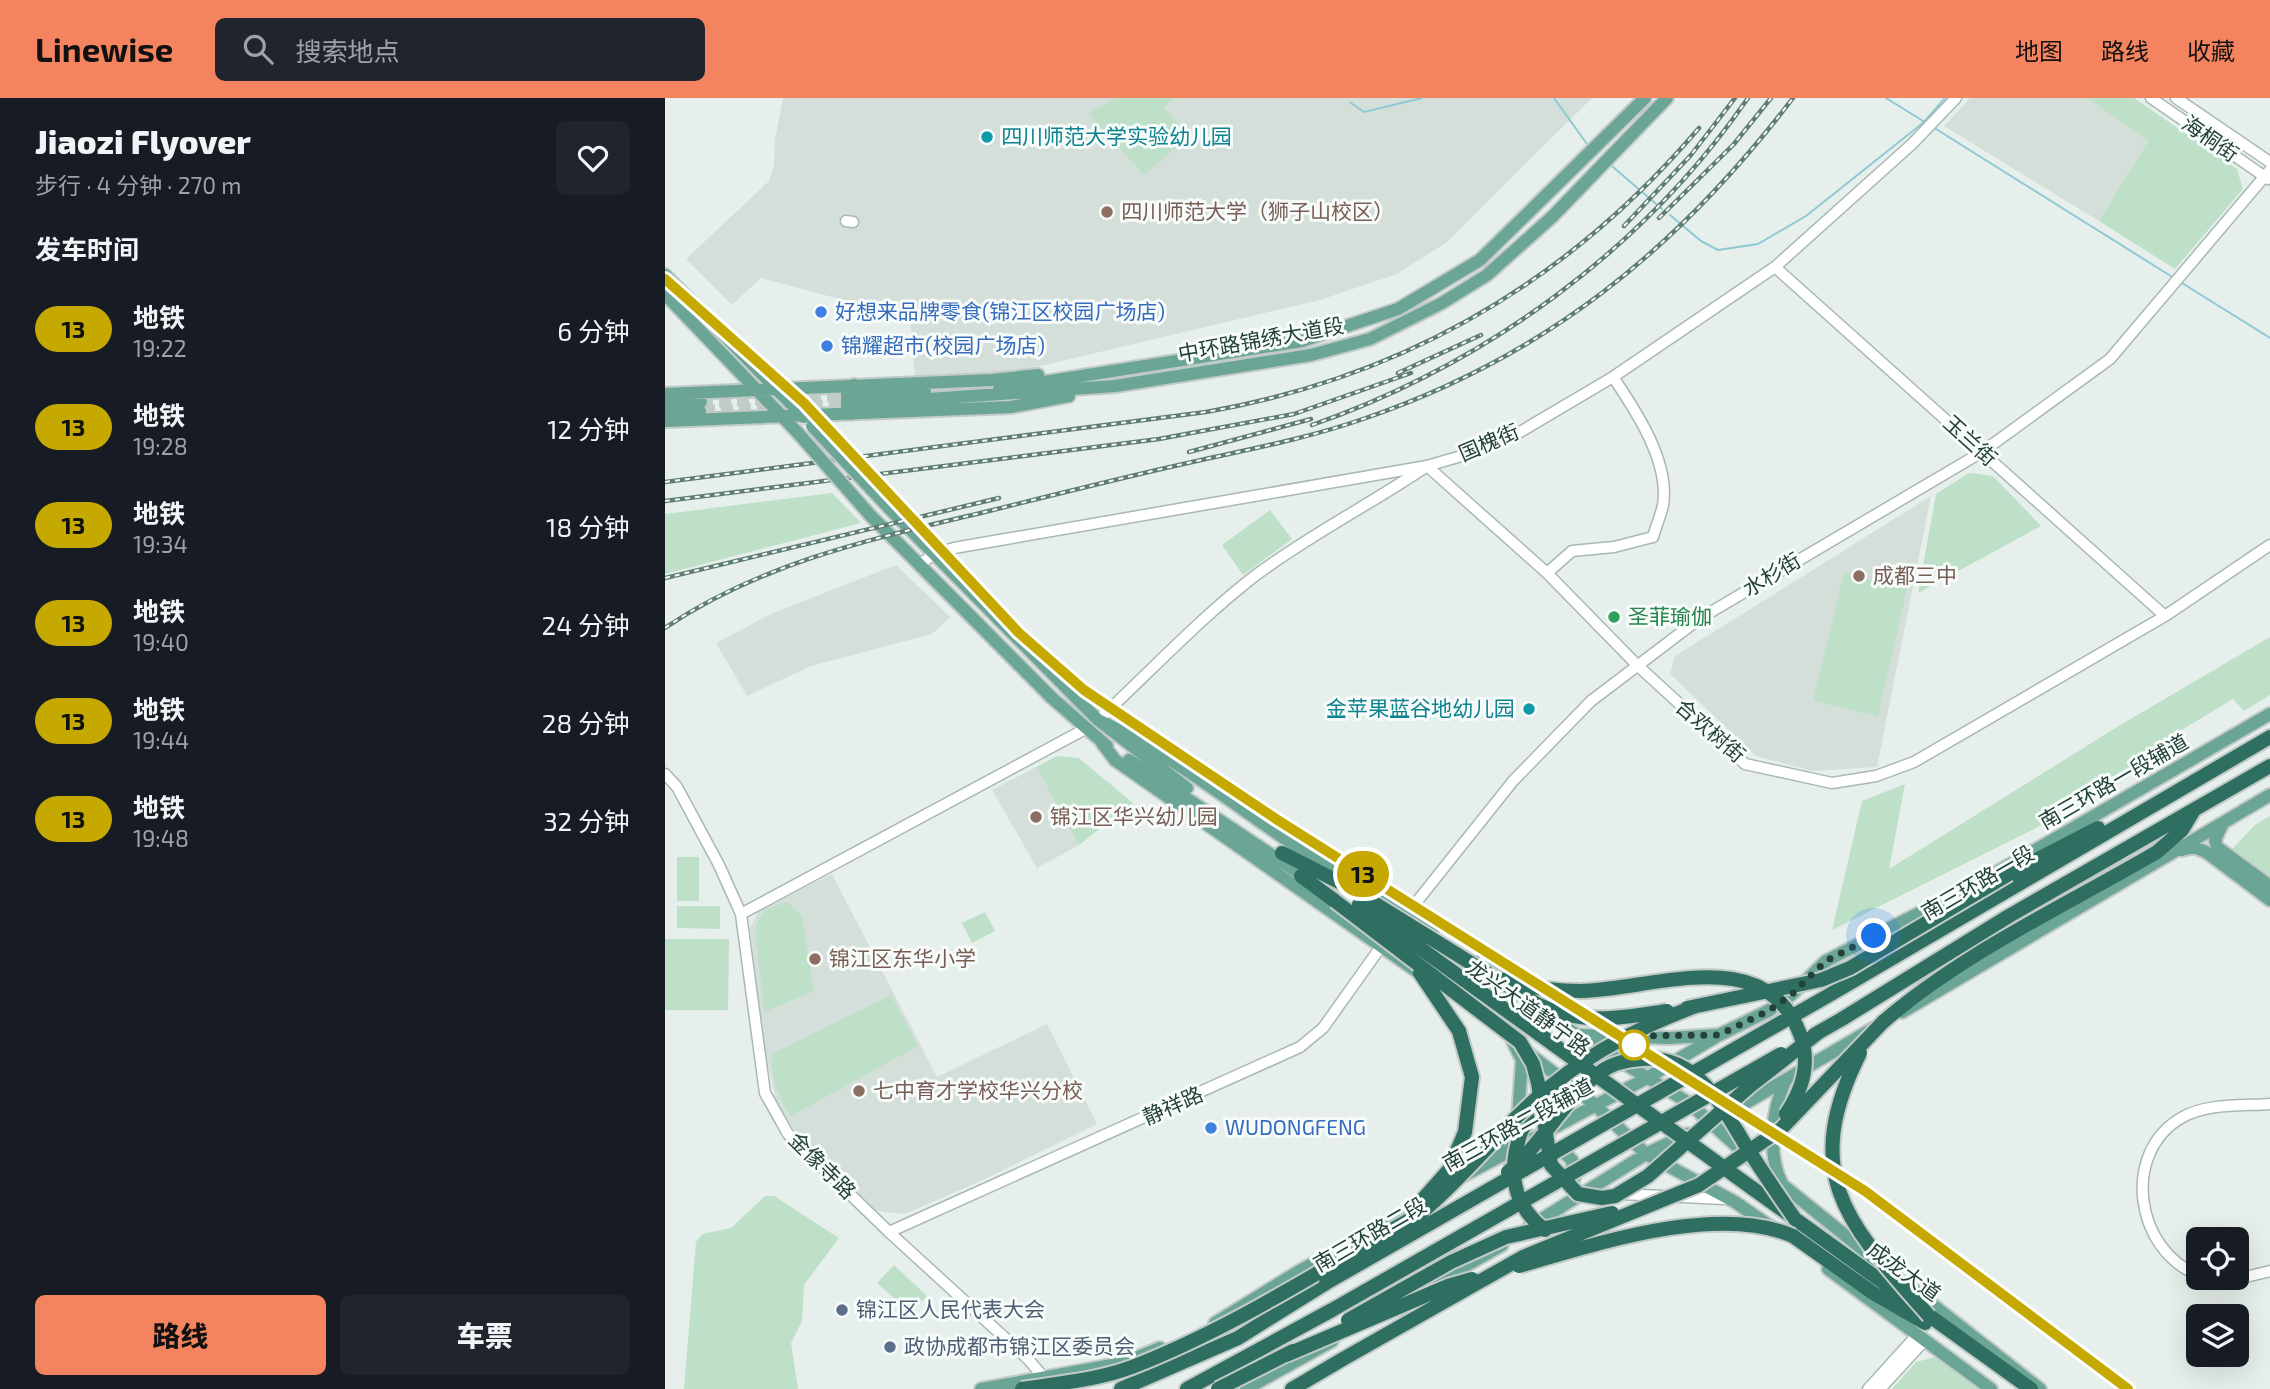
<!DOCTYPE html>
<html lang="zh">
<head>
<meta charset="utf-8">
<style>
  body { margin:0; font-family:"Exo 2","Noto Sans SC",sans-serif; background:#20242c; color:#f1f3f6; height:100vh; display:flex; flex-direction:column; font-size:26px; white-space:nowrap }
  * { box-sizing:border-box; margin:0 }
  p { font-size:23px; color:#9ea1a6 }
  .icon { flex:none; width:38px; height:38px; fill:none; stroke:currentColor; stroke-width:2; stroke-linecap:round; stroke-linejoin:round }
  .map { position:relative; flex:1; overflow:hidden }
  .sheet { display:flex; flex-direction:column; background:#171b24; width:665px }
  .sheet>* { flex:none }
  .badge { padding:0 14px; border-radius:23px; font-size:24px; line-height:46px }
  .tools { position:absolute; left:1521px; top:1129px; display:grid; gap:14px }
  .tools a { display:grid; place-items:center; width:63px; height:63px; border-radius:10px; background:#171b24; box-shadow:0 7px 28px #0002; font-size:35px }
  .you { position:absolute; width:35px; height:35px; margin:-18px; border:5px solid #fff; border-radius:50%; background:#1a73e8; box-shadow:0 0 0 10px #1a73e833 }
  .map>.badge { position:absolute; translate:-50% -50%; box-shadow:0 0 0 4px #fff }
  h2 { padding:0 35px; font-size:26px; line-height:63px }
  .round { display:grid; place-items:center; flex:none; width:74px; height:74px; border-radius:10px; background:#20242c }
  .overview { display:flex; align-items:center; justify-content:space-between; height:119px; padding:0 35px }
  h1 { font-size:33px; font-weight:800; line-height:52px }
  .primary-button { display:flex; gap:14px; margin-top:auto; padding:14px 35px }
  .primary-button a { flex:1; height:80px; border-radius:10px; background:#f4845f; color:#111; font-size:28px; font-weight:800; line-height:80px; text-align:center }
  .primary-button a+a { background:#20242c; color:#f1f3f6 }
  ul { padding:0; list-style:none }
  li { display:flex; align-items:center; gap:21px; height:98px; padding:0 35px }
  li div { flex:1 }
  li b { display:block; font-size:26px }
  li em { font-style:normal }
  li .badge { min-width:77px; font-weight:700; text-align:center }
  header { display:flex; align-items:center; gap:42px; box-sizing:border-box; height:98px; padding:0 35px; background:#f4845f; color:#111 }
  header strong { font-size:33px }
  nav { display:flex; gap:38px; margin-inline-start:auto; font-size:24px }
  .search { width:490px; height:63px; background:#20242c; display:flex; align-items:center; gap:18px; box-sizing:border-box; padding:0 24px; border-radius:10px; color:#9ea1a6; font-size:26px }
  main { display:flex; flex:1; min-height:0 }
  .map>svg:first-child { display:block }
</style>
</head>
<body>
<header>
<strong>Linewise</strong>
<div class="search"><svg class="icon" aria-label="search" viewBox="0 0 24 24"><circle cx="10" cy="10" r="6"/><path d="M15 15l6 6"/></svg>搜索地点</div>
<nav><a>地图</a><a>路线</a><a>收藏</a></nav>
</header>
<main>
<section class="sheet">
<div class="overview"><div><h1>Jiaozi Flyover</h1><p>步行 · 4 分钟 · 270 m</p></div><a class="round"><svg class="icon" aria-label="heart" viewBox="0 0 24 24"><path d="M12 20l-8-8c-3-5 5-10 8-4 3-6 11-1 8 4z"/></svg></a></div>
<h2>发车时间</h2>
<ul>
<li><span class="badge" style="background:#c5a900;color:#111">13</span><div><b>地铁</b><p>19:22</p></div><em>6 分钟</em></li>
<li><span class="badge" style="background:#c5a900;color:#111">13</span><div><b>地铁</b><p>19:28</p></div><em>12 分钟</em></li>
<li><span class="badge" style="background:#c5a900;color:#111">13</span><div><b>地铁</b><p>19:34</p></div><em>18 分钟</em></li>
<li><span class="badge" style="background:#c5a900;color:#111">13</span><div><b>地铁</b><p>19:40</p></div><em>24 分钟</em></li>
<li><span class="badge" style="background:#c5a900;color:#111">13</span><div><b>地铁</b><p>19:44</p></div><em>28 分钟</em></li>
<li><span class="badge" style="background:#c5a900;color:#111">13</span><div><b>地铁</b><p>19:48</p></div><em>32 分钟</em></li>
</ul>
<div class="primary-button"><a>路线</a><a>车票</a></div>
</section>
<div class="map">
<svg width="1605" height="1291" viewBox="0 0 1605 1291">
  <rect width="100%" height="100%" fill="#e6efeb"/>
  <!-- built -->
  <path fill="#d4dfda" d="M118 0H927L782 144 732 176 655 202 333 278 250 280 245 220 96 180 67 207 21 161 104 83 109 67 110 42Z
    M1305 0H1422L1483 43 1434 123 1279 28Z
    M1266 398 1212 669 1148 673 1091 658 1005 576 1010 558Z
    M231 467 285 519 267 536 146 568 82 598 51 545 108 515Z
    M371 669 414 747 372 770 327 692Z
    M167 776 272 979 382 926 432 1026 322 1080 240 1116 212 1113 131 1034 112 1006 100 953 85 830 94 812Z"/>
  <!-- green -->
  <path fill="#bfe0c8" d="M451 0H510L499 10 524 38 479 77 423 15Z
    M1422 0H1469L1572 71 1578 91 1510 171 1434 123 1483 43Z
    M1304 375 1328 378 1376 428 1253 495 1271 396Z
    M167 395 196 425 0 476V416Z
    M605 412 627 441 578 477 557 447Z
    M1179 475 1242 491 1213 618 1148 603Z
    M1605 539V597L1579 613 1568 601 1510 636 1518 649 1371 730 1167 832 1197 703 1240 686 1224 771 1452 629Z
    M392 658 414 660 468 705 414 747 371 669Z
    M1605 718V779L1566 752 1591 726Z
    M12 759H34V803H12Z
    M122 804 137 818 149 893 99 914 90 829 100 812Z
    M12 808H55V831L12 830Z
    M320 814 330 833 307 845 297 825Z
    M0 841H64L63 912H0Z
    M226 897 253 948 126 1018C113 1000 105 978 107 956Z
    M100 1098H109L174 1140 139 1187 137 1223 126 1245 133 1291H19L31 1144 37 1136 66 1130Z
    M229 1167 262 1198 245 1215 212 1185Z
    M1270 1259 1313 1291H1227L1251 1264Z"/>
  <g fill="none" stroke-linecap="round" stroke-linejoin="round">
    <!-- stream -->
    <path stroke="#8ec9d4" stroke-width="2" d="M889 0 922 46
      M1221 0 1258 23
      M686 5 699 14 757 0
      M1271 31 1509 180
      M948 69 997 111
      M1005 117 1036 143 1053 152 1093 146 1141 118 1259 24 1280 0
      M1517 185 1605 240"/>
    <!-- major-tunnel -->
    <path stroke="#bfccc8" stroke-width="12" stroke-dasharray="12 6" stroke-linecap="butt" d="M36 304 192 297
      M38 313 191 306"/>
    <defs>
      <path id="minor" d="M1486 0 1603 81
        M1511 0 1605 64
        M181 123 188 124
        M1110 169 1500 518
        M254 467 269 456 289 450 762 368 810 354 855 334 948 279 1110 169 1247 46 1291 0
        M882 475 907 453 949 449 988 439C991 428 996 417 998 407 1005 364 971 313 948 279
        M433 622C485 574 535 520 591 477 646 436 706 406 762 368L882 475 972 567 1080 666 1167 685 1211 678 1249 664 1500 518 1605 447
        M0 676 12 689 54 767 76 816 100 995 123 1036 224 1134 363 1261 380 1281
        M76 816 422 630
        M738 821 848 683 926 603 1034 521 1317 354 1445 261 1605 72
        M818 917 828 915 850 885
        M956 1096 1059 1101
        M224 1134 635 949 658 930 720 843
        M1533 1177C1470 1152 1456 1055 1516 1020 1541 1005 1577 1008 1605 1006
        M1541 1180 1564 1183 1605 1173
        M1203 1291 1251 1238
        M1215 1291 1259 1243"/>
      <path id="major" d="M0 177 139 319
        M0 196 133 335
        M334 291 637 243 733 211 815 162 980 0
        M0 296 327 282 373 277
        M193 297 260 294
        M0 305 36 304
        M192 306 450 288 646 257 705 241 777 205 822 177 887 119 1002 0
        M0 314 35 313
        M186 316 182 309V295L189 287
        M0 323 346 309 404 298
        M224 410 433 622 522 690
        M205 417 387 600 442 648
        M433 622C524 664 598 732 684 782
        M437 645 450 662 753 874
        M464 662 644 782
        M1557 727 1550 742 1552 749 1605 788
        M1517 752 1529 749 1541 754 1605 802
        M700 791 767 834
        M816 863 871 897 901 930 1024 1005 1087 1062
        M1237 914 1605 697
        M914 937 1005 940 1050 937
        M863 955 929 1006 981 1056 1070 1104 1109 1131
        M1055 1020 1209 930
        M888 1051 896 1052 907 1062 909 1080
        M828 1057 852 1034 857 962 848 944
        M1104 1076 1212 1163
        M800 1077 982 980 1054 937 1103 913 1126 897 1161 863 1322 780 1605 616
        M1117 1086C1102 1056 1107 1013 1120 983
        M864 1129 981 1056 1023 1036
        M1163 1171 1326 1291
        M1240 1185 1375 1291
        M753 1195 837 1147
        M550 1225 631 1175 758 1104
        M316 1291 458 1265 495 1250
        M581 1291 667 1243"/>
      <path id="highway" d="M617 755 680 787
        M1344 776 1433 730
        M636 778 670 803
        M1166 896 1605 639
        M1177 921 1344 818 1605 668
        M1218 924C1299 854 1400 808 1492 754L1517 732 1529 712
        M856 1034 871 1004
        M1087 1090 1366 1291
        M1128 1138 1208 1195 1260 1225
        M456 1291 573 1240 661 1185
        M522 1291 667 1212
        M627 1291 678 1261"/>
    </defs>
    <!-- minor casing -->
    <use href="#minor" stroke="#a8b8b2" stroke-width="13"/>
    <!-- major casing -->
    <use href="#major" stroke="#c2cac8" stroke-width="16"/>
    <!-- highway casing -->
    <use href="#highway" stroke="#c2cac8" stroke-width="18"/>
    <!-- minor -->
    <use href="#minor" stroke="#fff" stroke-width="10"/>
    <!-- major -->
    <use href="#major" stroke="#6aa596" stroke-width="12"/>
    <!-- highway -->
    <use href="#highway" stroke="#2f6f62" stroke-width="14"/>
    <defs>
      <path id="rail" d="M994 120 1069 46 1106 0
        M959 128 1026 57 1070 0
        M733 275 816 237
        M647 327C821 266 978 152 1083 0
        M524 354 646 321
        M0 384 541 314C740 279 903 184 1034 30
        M0 403 494 341 629 316 746 275
        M0 480 334 400
        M0 530C97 464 211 440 324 413 384 398 444 383 505 369 569 354 635 343 698 321 880 259 1012 152 1128 0"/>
    </defs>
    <!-- rail casing -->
    <use href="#rail" stroke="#5f7d75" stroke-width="4.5"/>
    <!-- rail -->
    <use href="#rail" stroke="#f7fbf9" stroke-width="2" stroke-dasharray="5" stroke-linecap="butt"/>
    <defs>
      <path id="major-bridge" d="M147 328 224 410
        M133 335 205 417"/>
      <path id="highway-bridge" d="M680 787 872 906C918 928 954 920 1002 913
        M670 803 855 944 868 966 873 985 886 1067 913 1096 937 1100 950 1098 983 1078 1085 988 1154 934
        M694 806 1087 1090
        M841 881C864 890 891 893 915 893 987 892 1100 843 1135 936 1146 965 1138 991 1121 1016
        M1022 910 1156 882 1185 870 1344 776
        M1149 937 1177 921
        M1195 955C1133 1078 1184 1127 1264 1218
        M856 1034C843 1072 846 1106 880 1132
        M843 1074C878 1045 903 996 937 973 948 965 963 962 977 961 1034 956 1057 1010 1083 1051 1098 1075 1114 1098 1130 1121
        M752 1108 784 1072 800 1034 807 979 794 933 755 875
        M854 1168C931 1146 1052 1105 1128 1138
        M661 1185 1166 896
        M667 1212 1116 956
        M683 1222 786 1164 841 1139 947 1115
        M621 1257 783 1188 807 1181
        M678 1261 858 1159 1034 1087 1116 1031 1218 924
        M357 1291C394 1285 432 1282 467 1269 568 1230 662 1168 756 1115 803 1076 839 1026 886 988 931 951 978 928 1031 908
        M553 1291 628 1253"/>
    </defs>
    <!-- major-bridge casing -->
    <use href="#major-bridge" stroke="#c2cac8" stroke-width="16" stroke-linecap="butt"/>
    <!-- highway-bridge casing -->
    <use href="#highway-bridge" stroke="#c2cac8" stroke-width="18" stroke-linecap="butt"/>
    <!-- major-bridge -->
    <use href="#major-bridge" stroke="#6aa596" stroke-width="12"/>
    <!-- highway-bridge -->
    <use href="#highway-bridge" stroke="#2f6f62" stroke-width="14"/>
  </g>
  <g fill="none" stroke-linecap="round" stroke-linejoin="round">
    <defs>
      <path id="line" d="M0 181 139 305 354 535 419 592 611 721 1200 1093 1463 1291"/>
    </defs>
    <!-- line casing -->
    <use href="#line" stroke="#fff" stroke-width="16"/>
    <!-- line -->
    <use href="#line" stroke="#c5a900" stroke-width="10"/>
    <!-- walk -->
    <path stroke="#24423a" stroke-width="7" stroke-dasharray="0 12.6" d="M969 947 962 938 1054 937 1103 913 1126 897 1161 863 1209 838"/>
  </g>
  <!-- markers -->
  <g fill="#0f9aa8" stroke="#f7fbf9" stroke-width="2.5">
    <circle cx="322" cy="39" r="7"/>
    <circle cx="864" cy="611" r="7"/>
  </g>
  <g fill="#8d6e63" stroke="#f7fbf9" stroke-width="2.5">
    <circle cx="442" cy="114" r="7"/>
    <circle cx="1194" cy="478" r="7"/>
    <circle cx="371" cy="719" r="7"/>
    <circle cx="150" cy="861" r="7"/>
    <circle cx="194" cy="993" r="7"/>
  </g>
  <g fill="#3f7fe0" stroke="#f7fbf9" stroke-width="2.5">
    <circle cx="156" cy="214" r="7"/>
    <circle cx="162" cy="248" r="7"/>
    <circle cx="546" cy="1030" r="7"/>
  </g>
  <circle fill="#2e9e5b" stroke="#f7fbf9" stroke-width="2.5" cx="949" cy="519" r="7"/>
  <circle fill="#fff" stroke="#c5a900" stroke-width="3.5" cx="969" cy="947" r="14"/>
  <g fill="#5c6f8a" stroke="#f7fbf9" stroke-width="2.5">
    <circle cx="177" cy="1212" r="7"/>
    <circle cx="225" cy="1249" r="7"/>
  </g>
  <g text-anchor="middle" stroke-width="6" stroke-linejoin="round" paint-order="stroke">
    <!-- culture labels -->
    <g font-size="21" fill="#0d838f" stroke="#f7fbf9" text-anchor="start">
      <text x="336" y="46">四川师范大学实验幼儿园</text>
      <text x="850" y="618" text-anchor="end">金苹果蓝谷地幼儿园</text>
    </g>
    <!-- street labels -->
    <g font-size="21" fill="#24423a" stroke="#f7fbf9">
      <text transform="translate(1545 41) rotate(35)" y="7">海桐街</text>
      <text transform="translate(596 242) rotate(-10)" y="7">中环路锦绣大道段</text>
      <text transform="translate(1305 343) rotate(42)" y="7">玉兰街</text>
      <text transform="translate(824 345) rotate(-23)" y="7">国槐街</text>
      <text transform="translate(1107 477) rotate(-31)" y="7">水杉街</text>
      <text transform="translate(1045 633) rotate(41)" y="7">合欢树街</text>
      <text transform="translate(1449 684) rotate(-30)" y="7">南三环路一段辅道</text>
      <text transform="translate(1313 785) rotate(-30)" y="7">南三环路一段</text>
      <text transform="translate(863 910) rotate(36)" y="7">龙兴大道静宁路</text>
      <text transform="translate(508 1008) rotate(-24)" y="7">静祥路</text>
      <text transform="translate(853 1027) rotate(-29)" y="7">南三环路二段辅道</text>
      <text transform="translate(157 1068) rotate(45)" y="7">金像寺路</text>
      <text transform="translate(705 1137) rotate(-30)" y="7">南三环路二段</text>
      <text transform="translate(1239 1174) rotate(36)" y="7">成龙大道</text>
    </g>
    <!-- education labels -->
    <g font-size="21" fill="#785e54" stroke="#f7fbf9" text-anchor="start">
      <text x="456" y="121">四川师范大学（狮子山校区）</text>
      <text x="1208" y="485">成都三中</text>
      <text x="385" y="726">锦江区华兴幼儿园</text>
      <text x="164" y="868">锦江区东华小学</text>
      <text x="208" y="1000">七中育才学校华兴分校</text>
    </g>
    <!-- shop labels -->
    <g font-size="21" fill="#366cbe" stroke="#f7fbf9" text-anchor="start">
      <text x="170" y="221">好想来品牌零食(锦江区校园广场店)</text>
      <text x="176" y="255">锦耀超市(校园广场店)</text>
      <text x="560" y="1037">WUDONGFENG</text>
    </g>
    <!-- leisure labels -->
    <g font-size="21" fill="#27864d" stroke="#f7fbf9" text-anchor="start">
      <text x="963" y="526">圣菲瑜伽</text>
    </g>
    <!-- service labels -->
    <g font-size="21" fill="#4e5e75" stroke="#f7fbf9" text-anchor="start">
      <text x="191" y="1219">锦江区人民代表大会</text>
      <text x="239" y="1256">政协成都市锦江区委员会</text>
    </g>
  </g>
</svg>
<div class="tools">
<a><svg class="icon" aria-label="locate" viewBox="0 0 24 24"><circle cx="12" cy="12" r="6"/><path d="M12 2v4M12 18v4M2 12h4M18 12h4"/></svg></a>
<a><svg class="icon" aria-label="layers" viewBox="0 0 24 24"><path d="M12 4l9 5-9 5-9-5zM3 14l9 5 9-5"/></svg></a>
</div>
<div class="you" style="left:1209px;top:838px"></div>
<b class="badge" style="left:698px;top:776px;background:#c5a900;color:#111">13</b>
</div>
</main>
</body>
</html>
